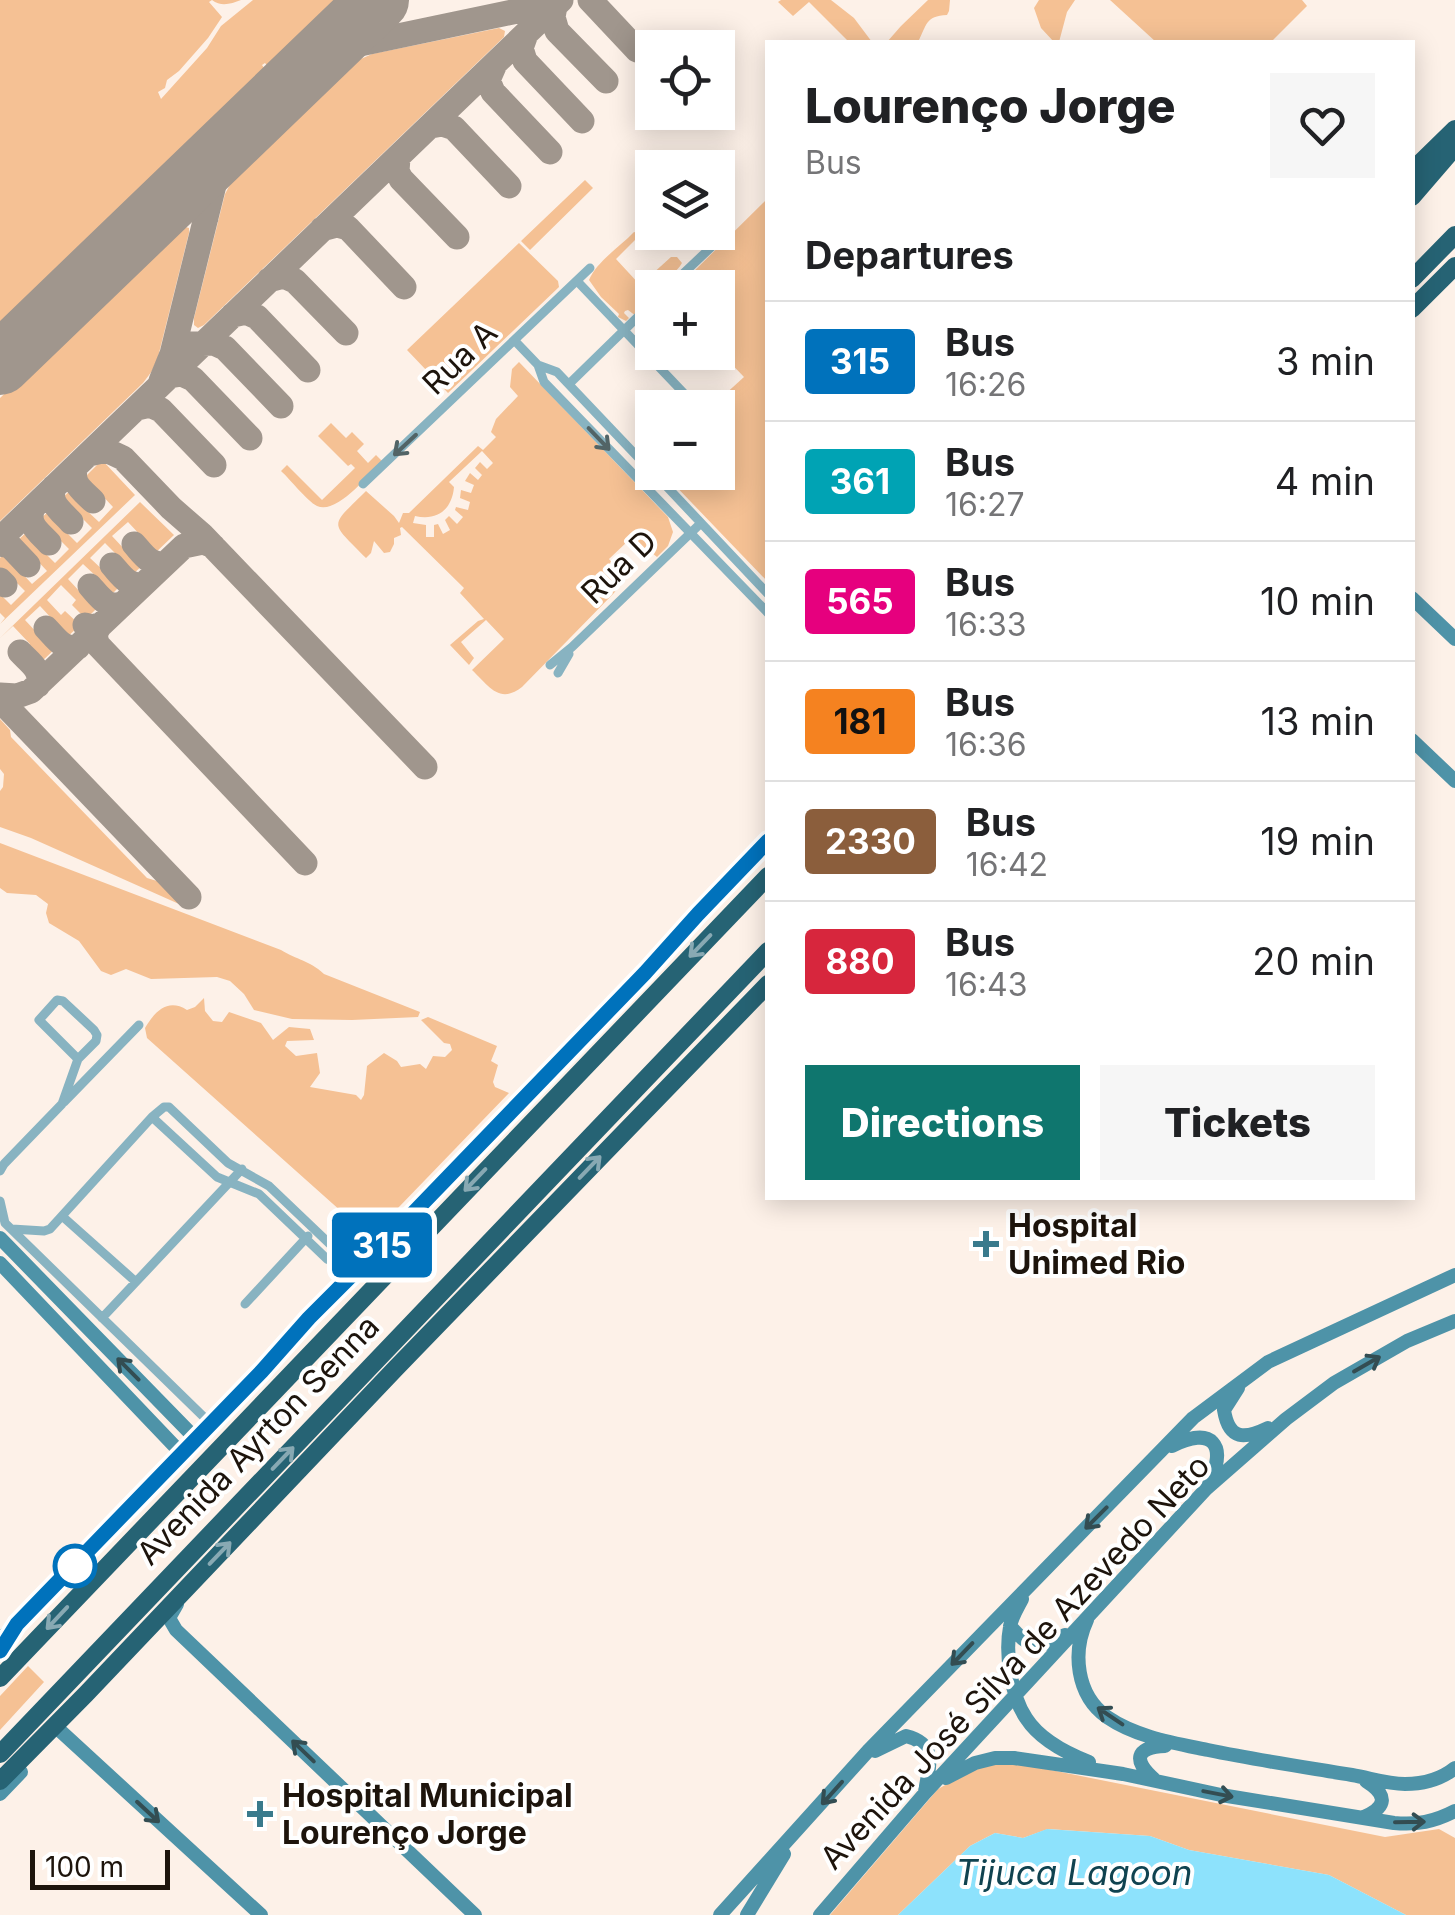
<!DOCTYPE html>
<html lang="en">
<head>
<meta charset="utf-8">
<style>
  body { margin:0; font-family:Inter,sans-serif; background:#f6f6f6; color:#202124; height:100vh; display:flex; flex-direction:column; font-size:38px; white-space:nowrap }
  * { box-sizing:border-box; margin:0 }
  p { font-size:32px; color:#757577 }
  .icon { flex:none; width:55px; height:55px; fill:none; stroke:currentColor; stroke-width:2; stroke-linecap:round; stroke-linejoin:round }
  .map { position:relative; flex:1; overflow:hidden }
  .sheet { position:absolute; left:765px; top:40px; width:650px; height:1160px; display:flex; flex-direction:column; background:#fff; border-radius:0px; box-shadow:0 5px 25px #0003 }
  .sheet>* { flex:none }
  .badge { padding:0 20px; border-radius:8px; font-size:35px; line-height:65px }
  .buttons { position:absolute; left:635px; top:30px; display:grid; gap:20px }
  .buttons a { display:grid; place-items:center; width:100px; height:100px; border-radius:0px; background:#fff; box-shadow:0 5px 25px #0003; font-size:50px }
  .scale { position:absolute; left:30px; bottom:25px; width:140px; box-sizing:border-box; padding-left:10px; border:5px solid #1d140c; border-top:0; font-size:28px; line-height:35px; white-space:nowrap; color:#1d140c; -webkit-text-stroke:8px #fff; paint-order:stroke }
  .map>.badge { position:absolute; translate:-50% -50%; box-shadow:0 0 0 5px #fff }
  h2 { padding:0 40px; font-size:38px; line-height:90px }
  .round { display:grid; place-items:center; flex:none; width:105px; height:105px; border-radius:0px; background:#f6f6f6 }
  .headline { display:flex; align-items:center; justify-content:space-between; height:170px; padding:0 40px }
  h1 { font-size:48px; font-weight:800; line-height:75px }
  .cta { display:flex; gap:20px; margin-top:auto; padding:20px 40px }
  .cta a { flex:1; height:115px; border-radius:0px; background:#0f766e; color:#fff; font-size:40px; font-weight:800; line-height:115px; text-align:center }
  .cta a+a { background:#f6f6f6; color:#202124 }
  ul { padding:0; list-style:none }
  li { display:flex; align-items:center; gap:30px; height:120px; padding:0 40px; border-top:2px solid #e0e0e0 }
  li div { flex:1 }
  li b { display:block; font-size:38px }
  li em { font-style:normal }
  li .badge { min-width:110px; font-weight:700; text-align:center }
  .map>svg:first-child { display:block }
</style>
</head>
<body>
<div class="map">
<svg width="1455" height="1915" viewBox="0 0 1455 1915">
  <rect width="100%" height="100%" fill="#fdf1e8"/>
  <!-- green -->
  <path fill="#f5c194" fill-rule="evenodd" d="M0 0H241C231 4 221 7 212 0L209 2 222 17 208 38 179 71 167 80 165 88 158 92 161 99 207 48 221 26 253 0H342L270 69 265 63 262 65 267 72 0 329Z
    M781 0H831L854 18 872 42H849L809 2 793 16 778 2Z
    M928 0H950L949 11 947 15C925 16 927 25 918 42H887L901 26Z
    M1039 0H1075L1067 12 1059 42H1054L1041 28 1034 8Z
    M1110 0H1302L1307 6 1271 42H1156Z
    M499 28 505 31 504 37 204 325 198 328 194 325V318L225 194 234 177 249 159 352 63 372 54Z
    M585 180 593 188 530 250 521 241Z
    M767 199V581L666 476 669 473 718 472V408L711 407 744 377 718 350V288L678 287Z
    M182 226 189 228V233L158 357 152 371 143 383 0 521V398Z
    M634 232 641 234 616 259 640 285 671 257H677L682 263C677 273 664 279 656 287L652 288 647 305 636 316 628 310 625 311 624 313 629 318 626 321 618 317 619 314 601 297 589 280C597 261 620 247 634 232Z
    M519 243 558 281 559 287 448 393 407 350Z
    M519 362 668 517 673 532 668 546 657 557 652 553 647 557 629 540 609 559 625 578 614 593 522 687C499 705 488 685 472 670L504 639 486 620 461 642 474 658 469 665 450 645 478 621 484 619 460 593 464 588 402 527 400 528 401 535 394 538V544L390 552 384 553 374 541 371 553 366 558C329 520 329 528 366 491L394 516 399 523 403 513H409L478 446 483 450 496 437 491 432 496 419 518 396 510 387 512 369ZM482 451 493 463 487 469 480 462 475 468 482 475 478 480 470 473 465 481 474 485 471 493 461 490 460 498 470 502 468 510 456 507 455 510 463 517 457 524 449 516 445 520 450 530 443 534 438 524 434 525V537H426V525L413 523 415 516C437 521 452 510 454 487L449 482Z
    M331 423 346 438 352 432 364 444 357 451 368 463 376 455 382 461C368 475 337 515 317 506 307 501 290 479 281 471L287 465 322 500 355 468 351 464 348 466 318 436Z
    M102 460 135 495 0 624 5 618 0 613V594L11 605 25 591 11 577 7 580 0 573V558L8 550 22 566 19 570 32 584 47 571 33 556 29 560 14 544 30 529 45 544 41 549 55 563 69 549 55 535 51 538 36 523 52 508 66 523 62 528 77 543 92 528 77 513 72 517 58 502 74 487 88 502 84 508 99 522 113 507 99 492 94 496 80 482Z
    M140 502 174 535 152 556 138 541 142 537 128 522 112 536 126 551 131 548 146 562 130 577 116 563 120 558 105 543 90 558 105 572 109 569 123 583 108 598 94 583 98 578 83 564 68 579 82 594 87 590 101 604 86 619 72 605 76 600 61 585 47 600 61 615 65 611 80 625 64 640 50 625 54 621 40 606 25 620 39 635 44 632 58 646 39 664 25 650 30 644 13 626 0 638Z
    M0 719 10 730 11 737 147 878 157 881 169 893 185 899 188 908 31 838 0 827V791L3 787 4 774 0 769Z
    M0 843 281 950C297 960 309 960 324 974L420 1012 418 1017 352 1020 292 1019 254 1010 244 994 230 981 217 977 151 979 126 969 111 975 101 971 79 941 49 923 46 913 48 904 36 895 7 893 0 888Z
    M204 998 205 1011 213 1021 222 1022 229 1012 261 1023 273 1040 289 1027 310 1029 314 1040 287 1041 285 1046 296 1056 317 1053 320 1073 310 1087 356 1095 361 1100 364 1095 367 1066 384 1053 397 1061 401 1067 420 1064 426 1069 433 1056 445 1057 452 1050 450 1044 444 1043 421 1020 428 1017 497 1046 491 1061 498 1065 493 1082 495 1087 509 1093 370 1237 147 1038 145 1028C155 1011 168 998 187 1010L195 1007Z
    M28 1666 44 1682 0 1730V1696Z
    M1001 1760 1385 1837 1439 1829 1455 1838V1915H1406L1329 1875 1189 1850 1150 1836 1048 1829 1023 1838 995 1833 970 1846 898 1915H830L938 1789 965 1774Z"/>
  <!-- water -->
  <path fill="#8de2fc" d="M1047 1829 1150 1836 1189 1850 1329 1875 1406 1915H898L970 1846 995 1833 1023 1838Z"/>
  <g fill="none" stroke-linecap="round" stroke-linejoin="round">
    <!-- taxiway -->
    <path stroke="#a0968d" stroke-width="25" d="M381 0C372 11 373 22 383 32L397 36
      M590 0 637 50
      M555 6 553 17 557 31 606 81
      M526 34 521 48 525 61 582 121
      M495 64 488 80 493 92 550 152
      M311 65 321 57 355 45 541 6 556 0
      M431 126 442 124 454 128 509 186
      M398 158 397 171 401 179 457 237
      M154 216 172 200 188 196 201 203 206 218
      M322 229 337 225 348 228 404 287
      M269 280 284 276 295 281 346 333
      M233 315 246 312 257 317 308 370
      M191 344 214 343 225 348 281 406
      M169 376 182 374 193 379 250 438
      M161 381 172 354 215 181 230 142
      M137 408 150 405 161 410 214 465
      M89 454 106 450 123 458 171 508 202 535 425 767
      M76 466C70 483 82 490 93 501
      M54 487C48 503 61 511 71 522
      M33 508C26 524 39 532 49 543
      M0 539 561 0
      M0 544 10 546 28 565
      M134 544C143 554 151 567 165 563
      M112 565C121 575 129 588 143 584
      M0 580 5 585
      M90 586C99 596 107 609 121 604
      M85 625 92 627 100 625 95 634 97 644 305 863
      M46 628C55 637 63 651 78 647
      M20 652C29 662 43 670 38 685
      M0 695 17 696 31 691 184 546 203 542 213 546
      M0 700 189 897"/>
    <!-- runway -->
    <path stroke="#a0968d" stroke-width="62" d="M0 364 378 0"/>
    <!-- street -->
    <path stroke="#88b3c1" stroke-width="9" d="M577 281 698 408
      M668 288 725 234
      M515 341 538 365 557 372 652 472
      M538 365 544 382 768 613
      M569 384 652 303
      M653 472 768 594
      M363 484 590 268
      M550 665 572 647 701 523
      M558 673 569 654
      M64 1102 139 1025
      M152 1117 217 1177 259 1194 327 1259 334 1262 344 1259
      M0 1171 4 1164 62 1104 78 1059 96 1041 97 1035 94 1030 63 1001 57 1000 39 1020 78 1059
      M0 1201 5 1223 211 1424
      M62 1216 136 1282
      M12 1229 44 1231 50 1229 152 1117 164 1107H169L228 1163 269 1186 356 1269
      M245 1304 308 1236
      M102 1318 242 1169"/>
    <!-- secondary -->
    <path stroke="#4e93a8" stroke-width="14" d="M1412 598 1455 639
      M1412 740 1455 781
      M0 1238 196 1439
      M0 1263 182 1454
      M1238 1388 1224 1410C1229 1441 1245 1439 1268 1428
      M1172 1446C1212 1426 1228 1444 1209 1484
      M1022 1599C1018 1607 1011 1618 1010 1627 1005 1653 1011 1696 1026 1718 1040 1740 1066 1753 1089 1762
      M177 1604 169 1618 176 1630 475 1915
      M1087 1620C1072 1652 1076 1695 1107 1717 1136 1737 1174 1743 1208 1750 1256 1760 1304 1767 1352 1775 1370 1778 1387 1784 1405 1784 1424 1784 1440 1780 1455 1768
      M1010 1626C1030 1649 1038 1649 1065 1635
      M55 1726 261 1915
      M875 1751 906 1736C938 1744 929 1766 925 1792
      M946 1778 975 1763 995 1758H1014L1123 1774 1221 1795 1394 1823C1417 1825 1434 1822 1455 1811
      M1154 1779C1133 1761 1135 1747 1165 1746
      M0 1794 21 1772
      M1364 1817C1387 1807 1388 1795 1366 1781
      M720 1915 868 1751 1193 1418 1268 1362 1455 1275
      M747 1915 784 1854
      M820 1915 925 1793 1206 1489 1286 1419 1334 1383 1407 1341 1455 1321"/>
    <!-- highway -->
    <path stroke="#266374" stroke-width="18" d="M1412 171 1455 129
      M1412 197 1455 147
      M1412 279 1455 235
      M1412 309 1455 266
      M0 1643 262 1371 309 1318 394 1233 645 973 698 913 768 841
      M0 1678 768 876
      M0 1754 768 951
      M0 1781 86 1694 396 1368 768 984"/>
  </g>
  <!-- one-way arrows -->
  <defs><path id="oneway-shaft" d="M-6 0H5M1.5-3L5.5 0L1.5 3" fill="none" stroke-width="1.6" stroke-linecap="round" stroke-linejoin="round" transform="scale(2.5)"/></defs>
  <g stroke="#526466">
    <use href="#oneway-shaft" transform="translate(599 439) rotate(46)"/>
    <use href="#oneway-shaft" transform="translate(405 445) rotate(137)"/>
  </g>
  <g stroke="#88a9b3">
    <use href="#oneway-shaft" transform="translate(700 946) rotate(134)"/>
    <use href="#oneway-shaft" transform="translate(590 1167) rotate(-46)"/>
    <use href="#oneway-shaft" transform="translate(475 1180) rotate(134)"/>
    <use href="#oneway-shaft" transform="translate(283 1458) rotate(-46)"/>
    <use href="#oneway-shaft" transform="translate(220 1553) rotate(-46)"/>
    <use href="#oneway-shaft" transform="translate(57 1618) rotate(133)"/>
  </g>
  <g stroke="#334d52">
    <use href="#oneway-shaft" transform="translate(1367 1364) rotate(-30)"/>
    <use href="#oneway-shaft" transform="translate(128 1369) rotate(-135)"/>
    <use href="#oneway-shaft" transform="translate(1096 1518) rotate(135)"/>
    <use href="#oneway-shaft" transform="translate(962 1654) rotate(134)"/>
    <use href="#oneway-shaft" transform="translate(1110 1716) rotate(-146)"/>
    <use href="#oneway-shaft" transform="translate(303 1751) rotate(-136)"/>
    <use href="#oneway-shaft" transform="translate(832 1793) rotate(132)"/>
    <use href="#oneway-shaft" transform="translate(1218 1794) rotate(11)"/>
    <use href="#oneway-shaft" transform="translate(148 1812) rotate(43)"/>
    <use href="#oneway-shaft" transform="translate(1410 1822) rotate(-1)"/>
  </g>
  <g fill="none" stroke-linecap="round" stroke-linejoin="round">
    <defs>
      <path id="line" d="M0 1651 17 1624 262 1371 309 1318 394 1233 645 973 698 914 768 841"/>
    </defs>
    <!-- line casing -->
    <use href="#line" stroke="#fff" stroke-width="22"/>
    <!-- line -->
    <use href="#line" stroke="#0072bc" stroke-width="15"/>
  </g>
  <!-- markers -->
  <g fill="#397a8c" stroke="#fff" stroke-width="4">
    <path d="M981 1229h10v10h10v10h-10v10h-10v-10h-10v-10h10z"/>
    <path d="M255 1799h10v10h10v10h-10v10h-10v-10h-10v-10h10z"/>
  </g>
  <circle fill="#fff" stroke="#0072bc" stroke-width="5" cx="75" cy="1566" r="20"/>
  <g text-anchor="middle" stroke-width="8" stroke-linejoin="round" paint-order="stroke">
    <!-- street labels -->
    <g font-size="32" fill="#1d140c" stroke="#fff">
      <text transform="translate(460 358) rotate(-44)" y="11">Rua A</text>
      <text transform="translate(619 567) rotate(-44)" y="11">Rua D</text>
      <text transform="translate(258 1440) rotate(-46)" y="11">Avenida Ayrton Senna</text>
      <text transform="translate(1015 1662) rotate(-47)" y="11">Avenida José Silva de Azevedo Neto</text>
    </g>
    <!-- poi labels -->
    <g font-size="32" font-weight="bold" fill="#1d140c" stroke="#fff" text-anchor="start">
      <text x="1008" y="1237">Hospital<tspan x="1008" dy="37">Unimed Rio</tspan></text>
      <text x="282" y="1807">Hospital Municipal<tspan x="282" dy="37">Lourenço Jorge</tspan></text>
    </g>
    <!-- water labels -->
    <g font-size="35" font-style="italic" fill="#104350" stroke="#fff">
      <text x="1074" y="1885">Tijuca Lagoon</text>
    </g>
  </g>
</svg>
<div class="buttons">
<a><svg class="icon" aria-label="locate" viewBox="0 0 24 24"><circle cx="12" cy="12" r="6"/><path d="M12 2v4M12 18v4M2 12h4M18 12h4"/></svg></a>
<a><svg class="icon" aria-label="layers" viewBox="0 0 24 24"><path d="M12 4l9 5-9 5-9-5zM3 14l9 5 9-5"/></svg></a>
<a>+</a>
<a>−</a>
</div>
<div class="scale">100 m</div>
<b class="badge" style="left:382px;top:1245px;background:#0072bc;color:#fff">315</b>
<section class="sheet">
<div class="headline"><div><h1>Lourenço Jorge</h1><p>Bus</p></div><a class="round"><svg class="icon" aria-label="heart" viewBox="0 0 24 24"><path d="M12 20l-8-8c-3-5 5-10 8-4 3-6 11-1 8 4z"/></svg></a></div>
<h2>Departures</h2>
<ul>
<li><span class="badge" style="background:#0072bc;color:#fff">315</span><div><b>Bus</b><p>16:26</p></div><em>3 min</em></li>
<li><span class="badge" style="background:#00a3b4;color:#fff">361</span><div><b>Bus</b><p>16:27</p></div><em>4 min</em></li>
<li><span class="badge" style="background:#e6007e;color:#fff">565</span><div><b>Bus</b><p>16:33</p></div><em>10 min</em></li>
<li><span class="badge" style="background:#f58220;color:#111">181</span><div><b>Bus</b><p>16:36</p></div><em>13 min</em></li>
<li><span class="badge" style="background:#8b5e3c;color:#fff">2330</span><div><b>Bus</b><p>16:42</p></div><em>19 min</em></li>
<li><span class="badge" style="background:#d7263d;color:#fff">880</span><div><b>Bus</b><p>16:43</p></div><em>20 min</em></li>
</ul>
<div class="cta"><a>Directions</a><a>Tickets</a></div>
</section>
</div>
</body>
</html>
